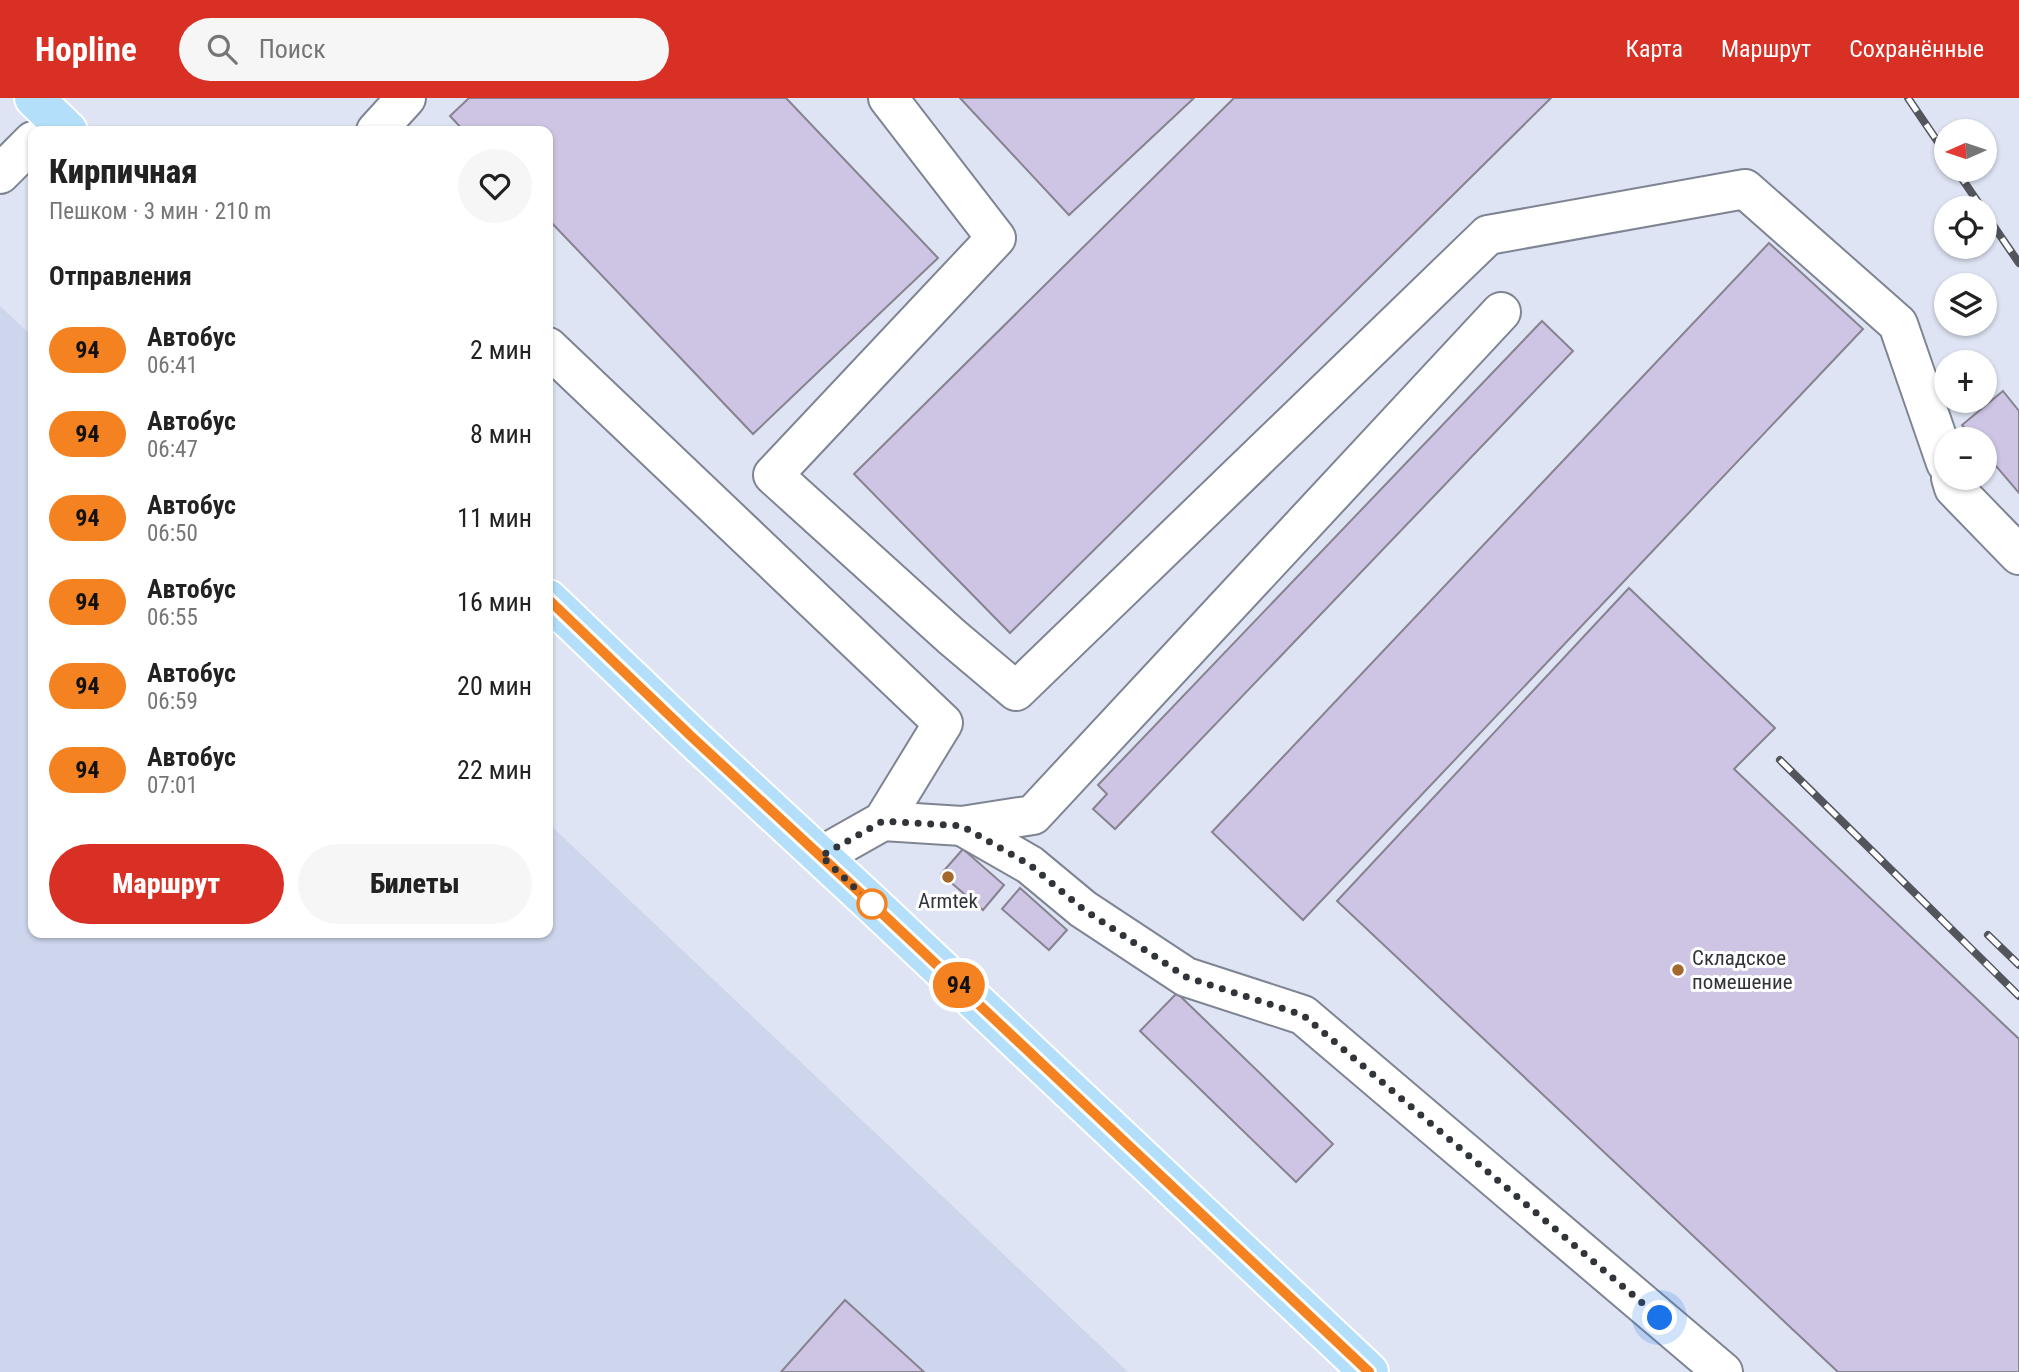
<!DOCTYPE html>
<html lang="ru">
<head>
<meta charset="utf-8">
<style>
  body { margin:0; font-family:"Roboto Condensed",sans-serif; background:#f6f6f6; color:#222; height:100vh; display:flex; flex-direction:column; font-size:26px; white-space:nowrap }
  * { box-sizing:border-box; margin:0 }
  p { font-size:23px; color:#767676 }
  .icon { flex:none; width:38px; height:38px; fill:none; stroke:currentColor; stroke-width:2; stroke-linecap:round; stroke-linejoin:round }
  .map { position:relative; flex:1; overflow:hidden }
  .panel { position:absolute; left:28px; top:28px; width:525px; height:812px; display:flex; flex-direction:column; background:#fff; border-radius:14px; box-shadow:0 2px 5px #0004 }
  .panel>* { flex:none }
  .badge { padding:0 14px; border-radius:23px; font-size:24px; line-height:46px }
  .needle { width:46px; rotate:267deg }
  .fabs { position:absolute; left:1934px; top:21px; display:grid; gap:14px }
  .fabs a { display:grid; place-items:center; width:63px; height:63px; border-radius:50%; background:#fff; box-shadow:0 2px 5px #0004; font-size:35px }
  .you { position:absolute; width:35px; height:35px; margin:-18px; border:5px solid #fff; border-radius:50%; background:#1a73e8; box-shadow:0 0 0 10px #1a73e833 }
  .map>.badge { position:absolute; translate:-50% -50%; box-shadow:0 0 0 4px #fff }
  h2 { padding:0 21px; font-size:26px; line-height:63px }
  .round { display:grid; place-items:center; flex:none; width:74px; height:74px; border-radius:37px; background:#f6f6f6 }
  .headline { display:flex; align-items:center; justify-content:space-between; height:119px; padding:0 21px }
  h1 { font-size:33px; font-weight:800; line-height:52px }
  .cta { display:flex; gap:14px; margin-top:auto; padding:14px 21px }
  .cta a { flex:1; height:80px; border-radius:42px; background:#d93025; color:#fff; font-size:28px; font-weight:800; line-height:80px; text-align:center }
  .cta a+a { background:#f6f6f6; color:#222 }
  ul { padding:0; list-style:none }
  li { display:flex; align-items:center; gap:21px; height:84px; padding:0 21px }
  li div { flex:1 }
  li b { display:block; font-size:26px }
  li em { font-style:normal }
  li .badge { min-width:77px; font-weight:700; text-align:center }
  header { display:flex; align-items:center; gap:42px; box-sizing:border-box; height:98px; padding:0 35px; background:#d93025; color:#fff }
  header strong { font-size:33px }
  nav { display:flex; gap:38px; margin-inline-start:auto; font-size:24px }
  .search { width:490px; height:63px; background:#f6f6f6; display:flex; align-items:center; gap:18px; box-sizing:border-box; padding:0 24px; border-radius:38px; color:#767676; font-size:26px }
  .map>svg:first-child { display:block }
</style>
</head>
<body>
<header>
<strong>Hopline</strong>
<div class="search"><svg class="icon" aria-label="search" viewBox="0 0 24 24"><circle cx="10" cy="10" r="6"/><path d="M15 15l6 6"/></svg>Поиск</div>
<nav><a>Карта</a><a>Маршрут</a><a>Сохранённые</a></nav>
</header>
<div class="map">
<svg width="2019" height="1274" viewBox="0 0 2019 1274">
  <rect width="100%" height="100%" fill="#dee4f3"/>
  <!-- built -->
  <path fill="#cdd6ec" d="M0 208 33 239V835H548V725L1128 1274H0Z"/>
  <!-- building -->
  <path fill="#cdc5e3" stroke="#868290" stroke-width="2" d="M469 0H786L938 160 753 336 548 121V33H464L450 18Z
    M960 0H1194L1069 117Z
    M1234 0H1551L1010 535 854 376Z
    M1769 145 1863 231 1303 822 1212 734Z
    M1542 223 1573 253 1115 731 1093 711 1107 696 1098 687Z
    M2003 293 2019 313V395L1984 354V341H1974L1962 327Z
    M1629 490 1775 630 1734 671 2019 941V1274H1838L1337 803Z
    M963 751 1004 787 983 812 941 776Z
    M1020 790 1067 832 1049 852 1002 811Z
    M1177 895 1333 1046 1296 1084 1140 933Z
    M845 1202 924 1274H781Z"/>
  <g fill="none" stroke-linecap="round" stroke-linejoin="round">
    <defs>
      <path id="minor" d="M888 0 996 140 773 377 952 539 1016 593 1488 137 1745 91 1898 226 1946 365
        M376 33 406 0
        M0 76 33 43
        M548 249 943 625 883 723
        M1951 380 1954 390 2019 457
        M962 728 1033 717 1501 214
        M821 758 883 723 962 728 1030 767 1083 811 1186 879 1303 917 1723 1274"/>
      <path id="major" d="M34 0 68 33
        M548 501 693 640 869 803 1369 1274"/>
    </defs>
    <!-- minor casing -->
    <use href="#minor" stroke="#7e8491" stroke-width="42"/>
    <!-- major casing -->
    <use href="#major" stroke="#fff" stroke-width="42"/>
    <!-- minor -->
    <use href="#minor" stroke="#fff" stroke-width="38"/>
    <!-- major -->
    <use href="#major" stroke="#b4dffa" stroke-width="38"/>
    <defs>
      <path id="rail" d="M1908 0 1946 56
        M1956 72 1982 110
        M1984 114 2019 165
        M1780 662 2019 898
        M1988 837 2019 867"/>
    </defs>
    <!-- rail casing -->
    <use href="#rail" stroke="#52555c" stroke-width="8"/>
    <!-- rail -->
    <use href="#rail" stroke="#fff" stroke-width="5" stroke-dasharray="16" stroke-linecap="butt"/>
  </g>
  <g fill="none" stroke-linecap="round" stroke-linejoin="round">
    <defs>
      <path id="line" d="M548 501 693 640 869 803 1369 1274"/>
    </defs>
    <!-- line casing -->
    <use href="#line" stroke="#fff" stroke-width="16"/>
    <!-- line -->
    <use href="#line" stroke="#f58220" stroke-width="10"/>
    <!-- walk -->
    <path stroke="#313439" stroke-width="7" stroke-dasharray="0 12.6" d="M872 806 821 758 883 723 962 728 1030 767 1083 811 1186 879 1303 917 1660 1220"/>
  </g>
  <!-- markers -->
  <g fill="#a5682c" stroke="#fff" stroke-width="2.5">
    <circle cx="948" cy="779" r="7"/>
    <circle cx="1678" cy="872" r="7"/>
  </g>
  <circle fill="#fff" stroke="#f58220" stroke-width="3.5" cx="872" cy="806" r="14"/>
  <g text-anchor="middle" stroke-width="6" stroke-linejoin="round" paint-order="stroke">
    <!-- poi labels -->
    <g font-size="21" fill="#313439" stroke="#fff">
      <text x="948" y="810">Armtek</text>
      <text x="1692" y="867" text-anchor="start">Складское<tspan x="1692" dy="24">помешение</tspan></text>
    </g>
  </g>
</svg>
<div class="fabs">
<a><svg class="needle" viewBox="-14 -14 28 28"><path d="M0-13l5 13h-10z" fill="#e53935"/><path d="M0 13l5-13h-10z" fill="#767676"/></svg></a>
<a><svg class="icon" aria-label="locate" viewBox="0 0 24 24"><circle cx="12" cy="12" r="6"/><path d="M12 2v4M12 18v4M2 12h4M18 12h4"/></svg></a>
<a><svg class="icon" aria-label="layers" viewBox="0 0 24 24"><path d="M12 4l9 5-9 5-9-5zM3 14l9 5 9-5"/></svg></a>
<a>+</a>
<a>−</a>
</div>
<div class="you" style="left:1660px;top:1220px"></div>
<b class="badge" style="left:959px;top:887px;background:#f58220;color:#111">94</b>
<section class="panel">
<div class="headline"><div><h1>Кирпичная</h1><p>Пешком · 3 мин · 210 m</p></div><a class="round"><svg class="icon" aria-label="heart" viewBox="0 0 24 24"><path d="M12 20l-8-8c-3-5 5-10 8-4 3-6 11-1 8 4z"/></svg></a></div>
<h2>Отправления</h2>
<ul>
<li><span class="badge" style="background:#f58220;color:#111">94</span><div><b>Автобус</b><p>06:41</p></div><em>2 мин</em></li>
<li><span class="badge" style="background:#f58220;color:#111">94</span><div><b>Автобус</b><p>06:47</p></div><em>8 мин</em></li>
<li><span class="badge" style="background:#f58220;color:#111">94</span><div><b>Автобус</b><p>06:50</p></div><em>11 мин</em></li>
<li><span class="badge" style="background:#f58220;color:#111">94</span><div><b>Автобус</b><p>06:55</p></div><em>16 мин</em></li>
<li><span class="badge" style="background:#f58220;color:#111">94</span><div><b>Автобус</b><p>06:59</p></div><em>20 мин</em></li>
<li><span class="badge" style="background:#f58220;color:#111">94</span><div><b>Автобус</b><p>07:01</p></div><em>22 мин</em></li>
</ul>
<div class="cta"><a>Маршрут</a><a>Билеты</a></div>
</section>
</div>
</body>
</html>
